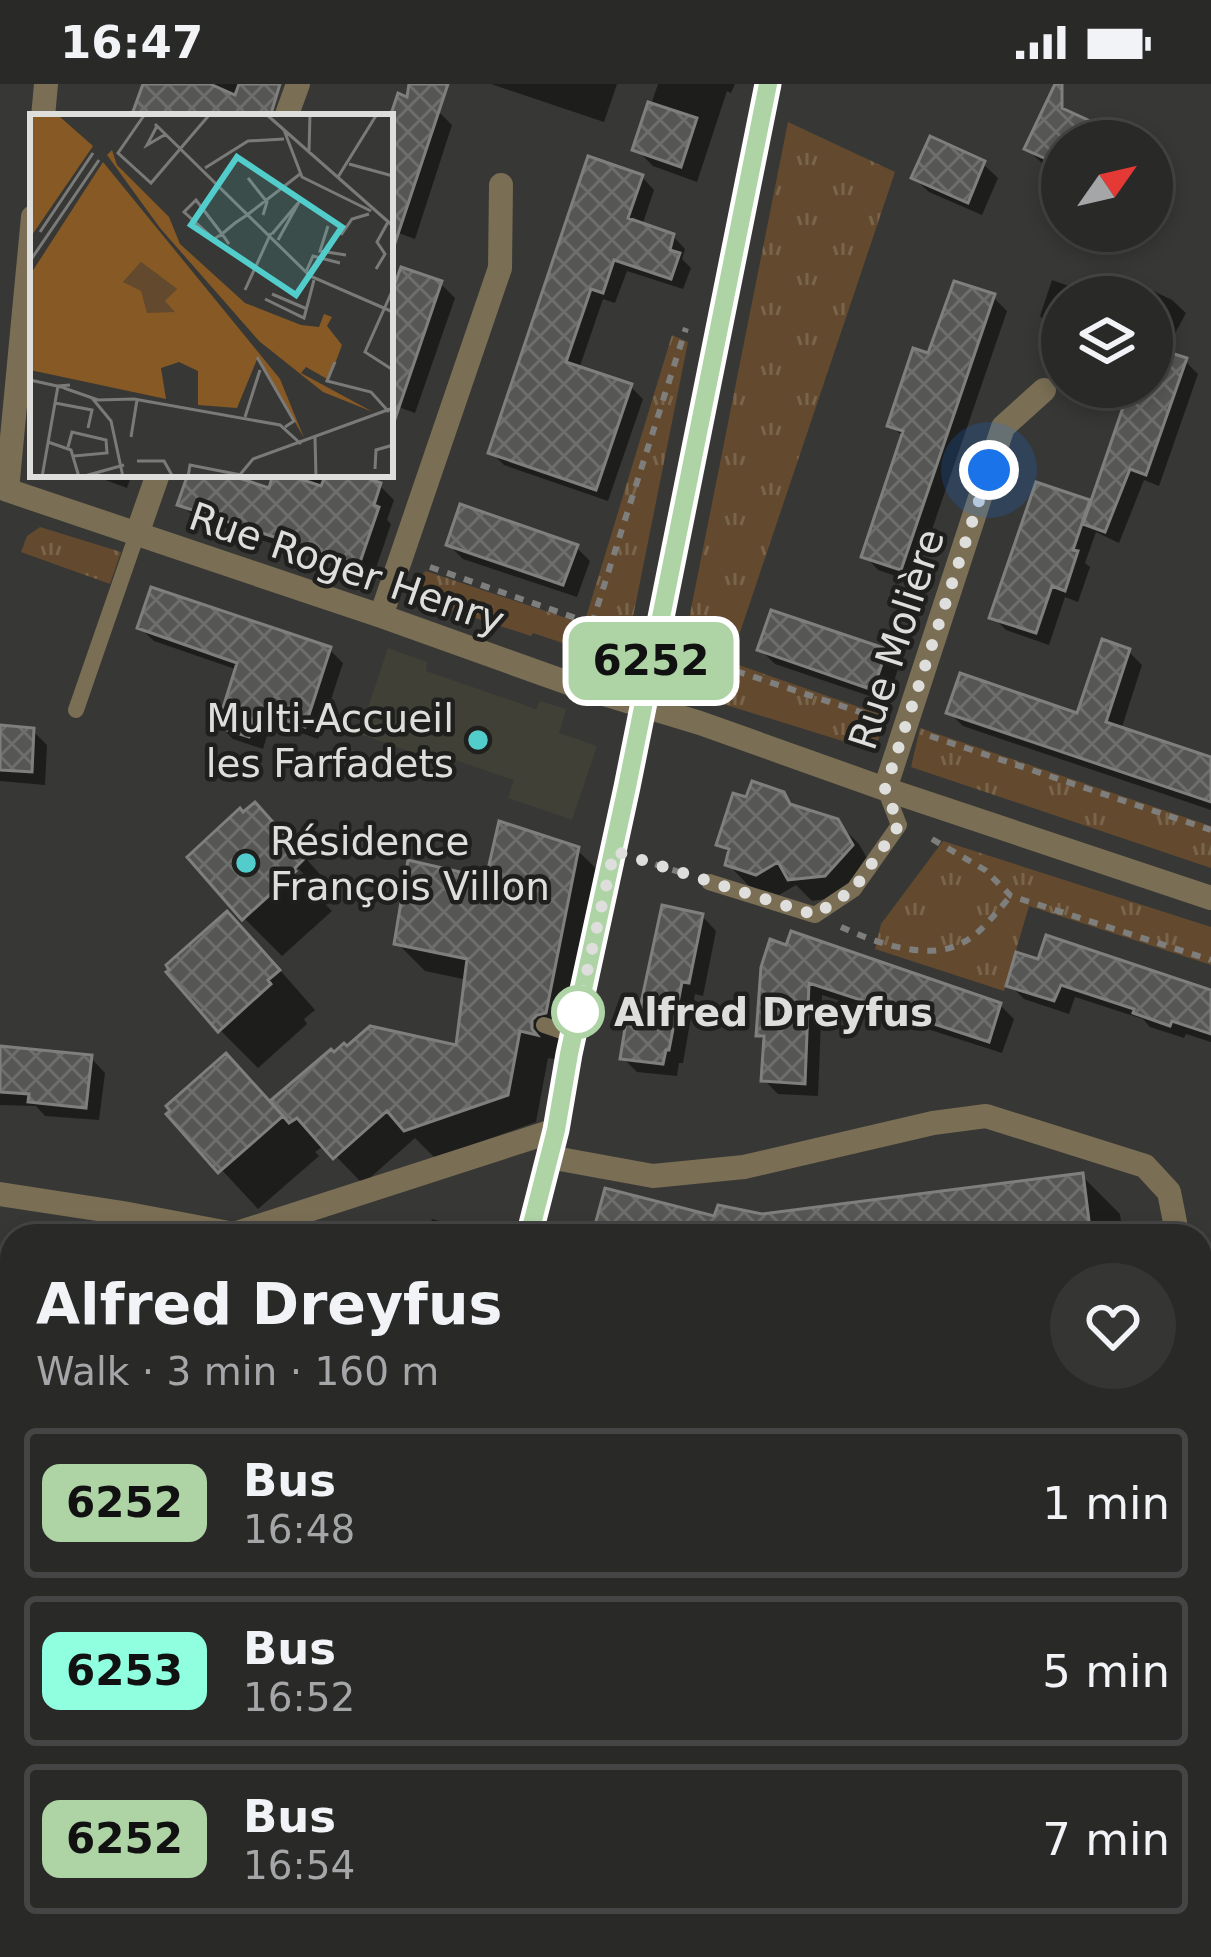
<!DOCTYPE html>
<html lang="en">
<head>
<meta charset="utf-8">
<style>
  body { margin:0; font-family:"DejaVu Sans",sans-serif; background:#353534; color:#f1f3f6; height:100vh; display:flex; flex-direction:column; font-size:45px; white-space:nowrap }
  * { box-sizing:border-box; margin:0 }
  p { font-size:39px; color:#a5a6a8 }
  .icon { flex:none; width:66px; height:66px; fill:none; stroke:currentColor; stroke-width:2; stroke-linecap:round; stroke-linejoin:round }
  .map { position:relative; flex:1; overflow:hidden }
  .panel { position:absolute; left:0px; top:1140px; width:1212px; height:735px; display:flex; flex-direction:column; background:#292928; border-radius:36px 36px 0 0; box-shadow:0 6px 18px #0003,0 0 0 3px #454545 }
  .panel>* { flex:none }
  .badge { padding:0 24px; border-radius:18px; font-size:42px; line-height:78px }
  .needle { width:78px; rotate:56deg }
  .tools { position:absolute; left:1041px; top:36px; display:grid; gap:24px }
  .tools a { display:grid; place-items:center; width:132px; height:132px; border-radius:50%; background:#292928; box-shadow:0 6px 18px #0003,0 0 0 3px #454545; font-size:60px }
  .you { position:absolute; width:60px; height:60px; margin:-30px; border:9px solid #fff; border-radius:50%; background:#1a73e8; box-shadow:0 0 0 18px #1a73e833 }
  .map>.badge { position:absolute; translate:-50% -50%; box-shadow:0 0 0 6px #fff }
  .round { display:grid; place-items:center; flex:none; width:126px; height:126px; border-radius:63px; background:#353534 }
  .overview { display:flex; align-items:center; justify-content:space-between; height:204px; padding:0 36px }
  h1 { font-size:57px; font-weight:700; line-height:90px }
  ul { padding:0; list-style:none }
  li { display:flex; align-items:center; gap:36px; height:150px; margin:0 24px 18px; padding:0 12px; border:6px solid #454545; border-radius:12px }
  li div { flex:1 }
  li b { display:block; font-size:45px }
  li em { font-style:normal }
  li .badge { min-width:132px; font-weight:700; text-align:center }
  .status { display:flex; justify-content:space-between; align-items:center; height:84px; padding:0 60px; background:#292928; direction:ltr }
  .status svg { height:33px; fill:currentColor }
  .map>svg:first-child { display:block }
</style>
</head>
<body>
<div class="status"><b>16:47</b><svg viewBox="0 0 49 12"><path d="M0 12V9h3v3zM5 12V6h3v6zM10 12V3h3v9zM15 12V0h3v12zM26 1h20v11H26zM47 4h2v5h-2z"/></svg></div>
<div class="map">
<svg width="1211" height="1873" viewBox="0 0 1211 1873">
  <defs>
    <pattern id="grass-tufts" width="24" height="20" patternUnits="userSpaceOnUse" patternTransform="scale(3)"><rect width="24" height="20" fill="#634a2e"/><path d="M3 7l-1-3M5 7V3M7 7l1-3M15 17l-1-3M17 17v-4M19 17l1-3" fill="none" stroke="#79644c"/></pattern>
    <pattern id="park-dots" width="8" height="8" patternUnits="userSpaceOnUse" patternTransform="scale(3)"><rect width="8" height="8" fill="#634a2e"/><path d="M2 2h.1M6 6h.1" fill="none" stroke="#79644c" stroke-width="1.8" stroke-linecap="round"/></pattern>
    <pattern id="building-cross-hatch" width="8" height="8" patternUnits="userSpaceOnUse" patternTransform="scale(3)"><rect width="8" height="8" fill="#565754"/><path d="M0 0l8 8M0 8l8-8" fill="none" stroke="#6e6f6c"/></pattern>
  </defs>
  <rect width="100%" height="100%" fill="#373735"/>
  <!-- built -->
  <path fill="#404037" d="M388 564 427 578 426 587 536 625 540 617 566 625 559 649 597 662 572 736 508 714 514 696 446 673 443 679 359 650Z
    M1200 1647H1211V1873H688L684 1863H1200Z"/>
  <!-- grass -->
  <path fill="url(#grass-tufts)" d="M788 38 895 88 730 578 885 632 875 667 707 615 690 606 679 585Z
    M672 251 688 258 629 553 621 566 602 577 584 573 563 559 533 549 531 552 408 512 414 497 426 487 584 540Z
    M40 443 121 468 110 500 21 468 27 452Z
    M920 644 1211 742V784L911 683Z
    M943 757 1211 843V881L1029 822 1004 907 875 865 881 840Z
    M1211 1293V1428L1200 1429V1294Z"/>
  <!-- park -->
  <path fill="url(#park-dots)" d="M1211 1428V1647H1200V1429Z"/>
  <!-- shadow -->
  <path fill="#0007" d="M146 0H244L229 33H134Z
    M491 0H617L604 38Z
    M658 0H735L731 9 727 7 697 98 653 82 636 65Z
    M1048 21 1109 57H1062V88L1042 79 1027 65Z
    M438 27 452 41 415 155 390 146V43Z
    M983 80 998 94 982 131 929 108 914 94Z
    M642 93 654 106 642 142 673 152 685 165 682 175 691 184 683 205 627 187 615 219 603 215 579 285 631 303 643 315 608 417 504 381 491 368Z
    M1120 191 1172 216 1186 229 1164 270 1185 277 1198 290 1159 402 1144 396 1119 459 1096 448 1085 479 1090 483 1078 518 1065 513 1049 561 1006 546 993 533 1088 419 1092 423 1133 303H1152V213H1112Z
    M1052 196 1099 213H1062V248L1053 245 1040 232Z
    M441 200 455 214 415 329 390 320V222Z
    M993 213 1007 227 914 498 878 486 865 472 904 354 891 341 930 273Z
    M89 390H132L127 404Z
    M191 390H218L271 407 304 399 307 390H347L379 401 394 416 387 436 391 440 373 493 195 434 181 420Z
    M449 461 576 463 590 477 577 513 463 475Z
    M140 544 330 566 343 579 318 655 271 638 263 665 233 655 220 642 238 586 154 557Z
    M761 566 885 568 899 582 887 618 775 580Z
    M1128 567 1142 581 1121 646 1211 676V726L963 642 949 628 1079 633Z
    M0 644 33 647 47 661 45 701 0 697Z
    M782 710 797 725 836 737 859 760 872 783 847 812 812 817 796 801 779 811 749 802 728 780 731 771 719 760 748 717Z
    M293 760 341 814 334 821 288 774 283 778 332 827 282 872 244 834Z
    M577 766 606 794 559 976 548 974 536 1038 435 1074 415 1054 363 1100 325 1061 315 1068 319 1072 258 1125 170 1030 226 973 272 1020 330 969 459 964 468 896 425 887 397 859 488 798Z
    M702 832 716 847 703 912 695 910 683 979H679L677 992 637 988 623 974 641 936Z
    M265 869 315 926 304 935 307 940 258 984 220 946Z
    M1040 879 1211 909V958L1186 950 1184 954 1150 943 1143 935 1075 913 1069 930 1024 915 1010 901Z
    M764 883 1000 921 1014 935 1002 969 822 911 818 1012 778 1010 764 996 766 959 759 951Z
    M0 963 91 974 105 989 99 1036 45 1032 36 1022 0 1021Z
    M1082 1092 1120 1130 1123 1152H595Z
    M432 1135 482 1148 486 1152H427Z
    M12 1209V1363L0 1351V1210Z
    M1200 1244 1211 1255V1334L1200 1335Z
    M4 1470 12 1478V1745L0 1678V1471Z
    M12 1786V1863H105L107 1873H0V1788Z
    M549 1863H628L631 1873H553Z
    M793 1863H1118L1119 1873H803Z"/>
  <!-- building -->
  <path fill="url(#building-cross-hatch)" stroke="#7f807d" stroke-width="3" d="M143 0H210L235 11 239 0H280L270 33H131Z
    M409 0H448L395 159 390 158V33L398 9 407 13Z
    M1055 0H1062V24L1134 57H1062V82L1024 65Z
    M648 18 697 34 681 83 632 66Z
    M930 52 985 77 968 119 911 94Z
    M588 72 643 91 628 134 674 150 670 166 680 169 671 195 614 176 603 209 591 205 566 278 632 300 596 406 488 369Z
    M401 183 442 197 395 335 390 334V213Z
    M954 197 995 210 901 486 861 473 903 347 887 342 913 264 928 269Z
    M1152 263 1187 274 1146 391 1130 385 1105 448 1083 440 1130 303H1152Z
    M188 390H227L269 404 273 390H285L321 402 326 390H356L381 399 374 421 379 423 359 481 177 421Z
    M1036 398 1090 416 1073 466 1078 467 1065 507 1052 502 1036 549 989 534Z
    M460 420 578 461 563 501 446 461Z
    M151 503 331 563 305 643 258 627 249 653 217 643 237 579 137 544Z
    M771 526 887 565 873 606 757 566Z
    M1102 555 1130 565 1106 638 1211 673V718L946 629 960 589 1077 629Z
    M0 641 34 644 32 688 0 686Z
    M752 697 784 708 790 720 838 735 853 761 825 792 788 796 778 778 756 791 725 781 729 765 716 761 733 709 746 713Z
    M255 718 305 774 294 785 296 787 242 836 187 773 240 724 243 728Z
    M499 737 579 763 546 929 537 931 532 936V945L537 951 520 947 508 1011 404 1047 387 1027 333 1075 297 1034 289 1039 270 1017 331 965 334 968 344 959 347 962 370 942 456 961 467 875 394 860 408 776 486 794Z
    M662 821 703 830 689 899 682 898 669 966H666L663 980 620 975 627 932 638 933Z
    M227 827 280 886 268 896 271 900 218 948 166 888 169 886 166 881Z
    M791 847 1001 919 989 958 809 899 805 1000 761 997 764 952H756L761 883 770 855 786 861Z
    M1046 851 1211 906V950L1172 937 1170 942 1133 929 1134 925 1061 901 1054 917 1006 902 1016 868 1038 875Z
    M0 962 92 971 86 1024 28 1018 29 1010 0 1008Z
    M226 969 283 1032 218 1089 166 1030 170 1027 166 1022Z
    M1083 1089 1090 1145 1030 1152H592L605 1104 714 1132 718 1121 762 1130Z"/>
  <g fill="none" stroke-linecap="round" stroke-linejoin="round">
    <!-- path -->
    <path stroke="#7e7e7c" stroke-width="6" stroke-dasharray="9 9" stroke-linecap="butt" d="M430 483 627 552
      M685 570 715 580
      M581 574 686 244
      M708 611 715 580 878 634
      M930 652 1211 746
      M932 755 985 786 1011 812 1211 876
      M638 775 689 791
      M841 843C874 858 927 878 962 859 982 849 996 828 1011 812
      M1200 1201 1206 1219 1211 1255
      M1200 1476 1211 1474"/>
    <!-- service -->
    <path stroke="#7a6e54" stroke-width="16" d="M76 626 137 450
      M709 798 815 831 854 805 899 741 885 705
      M544 941 573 951
      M752 1863 755 1873"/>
    <!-- minor -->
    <path stroke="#7a6e54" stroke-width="24" d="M43 33 46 0
      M286 33 298 0
      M33 133 7 406 381 532 574 601 700 639 885 705 1211 814
      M137 450 158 390
      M381 532 500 184 501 101
      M885 705 1003 343 1044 306
      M549 1073 653 1092 744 1083 933 1039 986 1032 1145 1082 1169 1108 1175 1138 1168 1152
      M0 1110 123 1129 234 1150 556 1046
      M529 1152 556 1046 569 970 627 703 768 0
      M674 1863 677 1873
      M348 1873 350 1863"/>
  </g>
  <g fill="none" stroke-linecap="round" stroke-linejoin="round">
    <defs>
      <path id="line" d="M529 1152 556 1046 569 970 627 703 768 0"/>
    </defs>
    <!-- line casing -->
    <use href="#line" stroke="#fff" stroke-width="27"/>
    <!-- line -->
    <use href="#line" stroke="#aed4a6" stroke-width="18"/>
    <!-- walk -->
    <path stroke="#dededc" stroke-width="12" stroke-dasharray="0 21.6" d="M578 928 614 767 815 831 854 805 899 741 885 705 989 386"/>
  </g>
  <!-- markers -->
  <g fill="#52cdcc" stroke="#1f1f1d" stroke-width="4.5">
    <circle cx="478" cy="656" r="12"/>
    <circle cx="246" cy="779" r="12"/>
  </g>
  <circle fill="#fff" stroke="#aed4a6" stroke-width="6" cx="578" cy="928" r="24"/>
  <g text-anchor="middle" stroke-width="9" stroke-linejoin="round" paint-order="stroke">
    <!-- street labels -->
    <g font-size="39" fill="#dededc" stroke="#1f1f1d">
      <text transform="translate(347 484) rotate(19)" y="14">Rue Roger Henry</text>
      <text transform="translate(896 555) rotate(-72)" y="14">Rue Molière</text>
    </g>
    <!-- poi labels -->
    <g font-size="39" fill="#dededc" stroke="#1f1f1d" text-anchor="end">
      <text x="454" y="648">Multi-Accueil<tspan x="454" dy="45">les Farfadets</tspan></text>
      <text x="270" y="771" text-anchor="start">Résidence<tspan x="270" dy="45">François Villon</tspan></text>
    </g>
    <!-- stop labels -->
    <g font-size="39" font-weight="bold" fill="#dededc" stroke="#1f1f1d" text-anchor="start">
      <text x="614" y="942">Alfred Dreyfus</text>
    </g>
  </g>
  <!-- overview -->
  <g transform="translate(30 30)">
    <rect width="363" height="363" fill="#373735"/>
    <path d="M111 148 147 175 137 190 146 194 145 202 117 199 93 168Z" fill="#634a2e"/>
    <path d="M0 0 29 2 63 32 0 124ZM82 36 87 51 139 103 150 130 215 189 271 211 289 213 294 200 302 203 297 212 312 231 299 266 276 253 271 259 343 298 293 278 229 227 130 114 77 41ZM73 48 250 265 274 324 228 243 207 294 168 291V257L149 248 131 254 136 285 0 256V161ZM111 148 147 175 135 187 145 198 117 199 111 177 93 168Z" fill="#875a25" fill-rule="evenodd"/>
    <path fill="none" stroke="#7a7a78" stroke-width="3" d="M115 0 88 39 121 69 180 0M236 0 363 112M125 10 280 162 363 198M127 12 117 31 136 20M254 16 272 63 341 97M279 38 280 0M319 50 363 62M175 54 218 27 254 25M308 63 347 0M218 64 237 88 233 101M298 112 290 137 316 141M10 118 63 39M242 120 269 88 248 126M311 121 322 105 339 100M199 130 192 120 166 86 154 98 184 125 192 120 205 109 217 101 270 60M0 147 69 46M346 155 355 140 347 128 358 108M276 158 283 142 310 149M363 175 335 238 363 256M215 176 241 119M242 180 277 195M235 185 274 204 284 166M227 243 264 307 255 313M305 248 297 267 341 278 359 298M0 266 36 274M34 274 68 286 104 285 250 311 271 330M62 284 81 307 93 363M25 289 62 296 58 314M215 303 230 256M101 323 107 286M285 323 286 363M18 328 41 336 49 363M38 333 42 318 76 326 77 339 44 342M107 347H134L143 363M345 355 346 336 363 331M12 363 28 272 40 271M51 363 94 351M158 363 160 351 211 361M208 363 223 345 363 294"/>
    <path fill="#52cdcc" fill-opacity="0.15" stroke="#52cdcc" stroke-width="6" d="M207 43 312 113 266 181 161 111Z"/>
    <rect width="363" height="363" fill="none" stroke="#dededc" stroke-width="6"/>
  </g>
</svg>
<div class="tools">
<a><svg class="needle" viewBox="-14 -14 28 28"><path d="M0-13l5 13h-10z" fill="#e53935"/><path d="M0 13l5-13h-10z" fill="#a5a6a8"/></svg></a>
<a><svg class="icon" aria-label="layers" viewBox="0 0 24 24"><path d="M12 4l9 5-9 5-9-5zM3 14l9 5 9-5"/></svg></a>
</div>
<div class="you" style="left:989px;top:386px"></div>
<b class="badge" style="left:651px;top:577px;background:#aed4a6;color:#111">6252</b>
<section class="panel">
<div class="overview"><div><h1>Alfred Dreyfus</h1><p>Walk · 3 min · 160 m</p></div><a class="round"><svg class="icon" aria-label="heart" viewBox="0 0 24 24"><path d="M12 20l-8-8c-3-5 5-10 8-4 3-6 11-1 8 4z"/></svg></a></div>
<ul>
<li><span class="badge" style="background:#aed4a6;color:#111">6252</span><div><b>Bus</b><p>16:48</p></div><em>1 min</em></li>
<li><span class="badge" style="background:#8fffe0;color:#111">6253</span><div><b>Bus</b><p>16:52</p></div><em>5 min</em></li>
<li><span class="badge" style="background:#aed4a6;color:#111">6252</span><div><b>Bus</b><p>16:54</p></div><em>7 min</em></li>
</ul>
</section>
</div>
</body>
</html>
